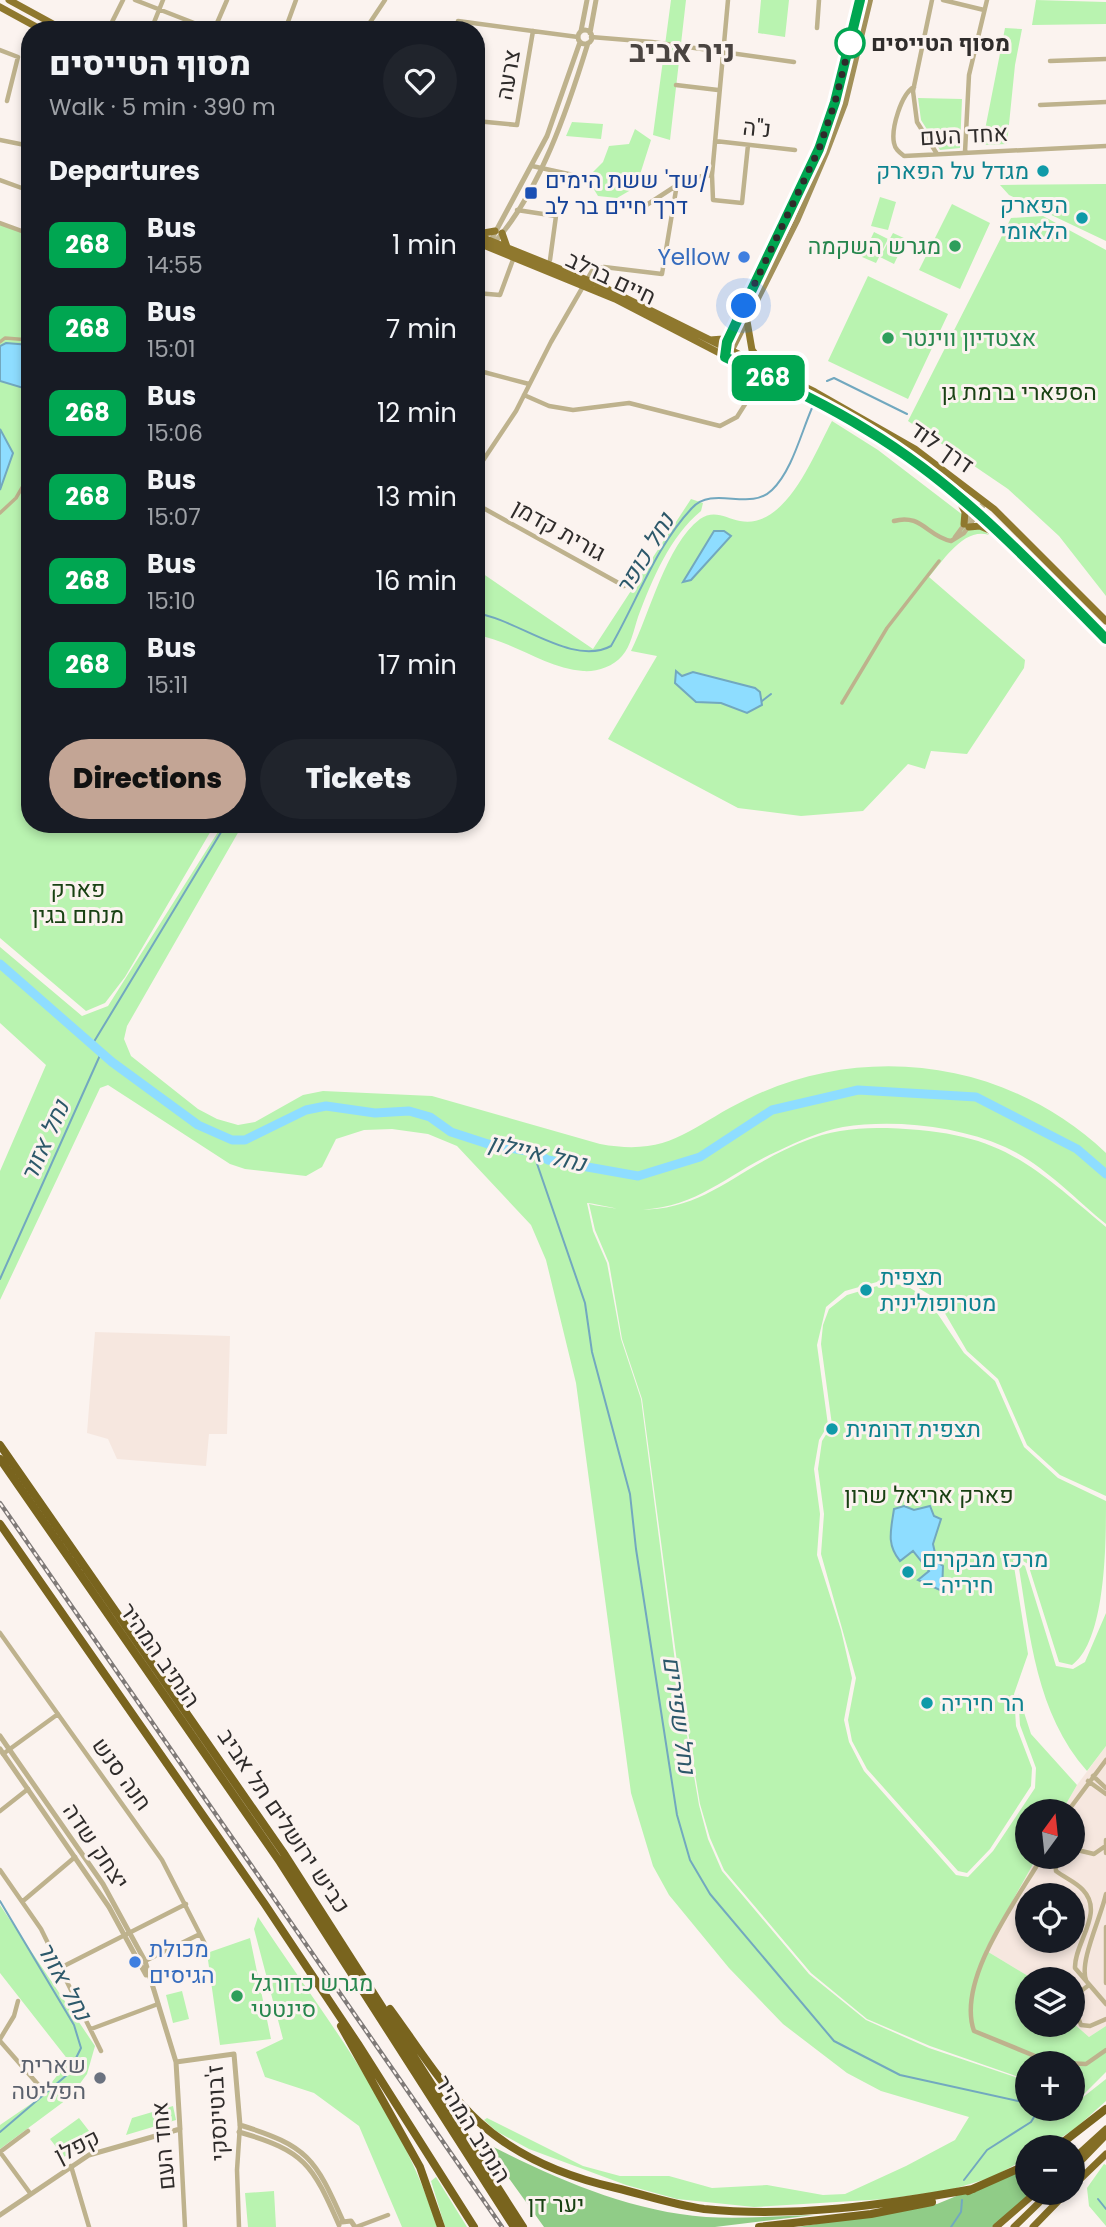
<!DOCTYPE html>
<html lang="en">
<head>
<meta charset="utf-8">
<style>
  body { margin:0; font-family:Poppins,Heebo,sans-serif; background:#20242c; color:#f1f3f6; height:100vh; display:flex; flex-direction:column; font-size:26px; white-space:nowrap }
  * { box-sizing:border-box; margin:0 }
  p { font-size:23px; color:#9ea1a6 }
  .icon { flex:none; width:38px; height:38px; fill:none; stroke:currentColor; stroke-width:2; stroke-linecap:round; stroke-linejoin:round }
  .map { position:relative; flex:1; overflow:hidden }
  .sheet { position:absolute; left:21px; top:21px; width:464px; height:812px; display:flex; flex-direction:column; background:#171b24; border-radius:28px; box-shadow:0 4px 10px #0003 }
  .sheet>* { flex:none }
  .badge { padding:0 14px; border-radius:10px; font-size:24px; line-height:46px }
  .needle { width:46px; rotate:15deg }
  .fabs { position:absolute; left:1015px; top:1799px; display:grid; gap:14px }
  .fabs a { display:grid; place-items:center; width:70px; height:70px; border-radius:50%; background:#171b24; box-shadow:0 4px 10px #0003; font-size:35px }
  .you { position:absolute; width:35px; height:35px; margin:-18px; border:5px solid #fff; border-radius:50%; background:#1a73e8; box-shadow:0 0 0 10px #1a73e833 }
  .map>.badge { position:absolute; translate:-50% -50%; box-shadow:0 0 0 4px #fff }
  h2 { padding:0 28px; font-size:26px; line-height:63px }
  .round { display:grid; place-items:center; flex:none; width:74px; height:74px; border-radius:37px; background:#20242c }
  .overview { display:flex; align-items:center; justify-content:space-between; height:119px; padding:0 28px }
  h1 { font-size:33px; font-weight:800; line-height:52px }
  .primary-button { display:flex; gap:14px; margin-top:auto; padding:14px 28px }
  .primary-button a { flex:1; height:80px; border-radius:42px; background:#c3a595; color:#111; font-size:28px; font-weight:800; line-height:80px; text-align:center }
  .primary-button a+a { background:#20242c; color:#f1f3f6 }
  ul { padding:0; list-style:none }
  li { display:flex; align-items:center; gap:21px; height:84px; padding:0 28px }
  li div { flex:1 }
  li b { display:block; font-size:26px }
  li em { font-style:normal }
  li .badge { min-width:77px; font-weight:700; text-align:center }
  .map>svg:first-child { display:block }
</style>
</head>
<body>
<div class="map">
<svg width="1106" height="2227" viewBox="0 0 1106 2227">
  <rect width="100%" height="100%" fill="#fbf3ef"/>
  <!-- built -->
  <path fill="#f6e7df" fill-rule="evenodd" d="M95 1332 230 1336 227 1434H209L206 1466 117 1459 108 1439 87 1433Z
    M1106 1746V2026L1089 2037 1073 2023V1979H1033L985 1950 1037 1857H1073V1811H1062L1077 1785ZM1027 1895H1073V1941H1027Z"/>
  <!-- green -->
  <path fill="#b9f3b0" d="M671 0H686L670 140 653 135Z
    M761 0H789L785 37 758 33Z
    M1036 0 1106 2V24L1032 25Z
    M1005 28 1022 29 1015 65 1007 144 982 145Z
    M918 98 962 99 960 148 940 150 921 120Z
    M572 122 603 124 601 139 566 136Z
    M635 129 651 140 636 187 617 198 598 196 587 178 603 162 609 146 629 144Z
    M1106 184V241L1009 195 1000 185Z
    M880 197 896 202 888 230 871 226Z
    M952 204 990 223 960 289 919 270Z
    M1043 216 1106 250V596L1059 536 1008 489 908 421 1011 218Z
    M0 224 30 235V824H215L125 977 105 1003 86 1011 0 938Z
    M874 232 888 239 876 263 862 257Z
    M893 233 906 239 894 264 880 257Z
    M868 276 948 314 908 399 828 361Z
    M832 421 878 450 989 535C964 527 944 560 929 577L1025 660 1024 668 967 754 931 751 925 769 908 764 863 811 801 816 738 808 608 739 657 656 631 651C650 613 666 545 700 519 714 509 726 518 740 521 786 530 814 454 832 421Z
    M691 499 703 503 701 511C670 536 652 580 638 617 634 629 631 646 622 656 613 667 596 672 583 671 545 668 513 641 476 635V569L593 649Z
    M223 824H243L127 1026 124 1039 131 1056 198 1109 217 1119 238 1125 255 1122 303 1095 323 1091 432 1096 600 1144C671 1157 689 1127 747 1099 867 1041 1009 1061 1106 1153V1224C1074 1198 1043 1164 1005 1147 958 1126 894 1119 843 1127 821 1131 799 1141 778 1151 722 1176 697 1211 628 1210 613 1209 600 1204 587 1203L593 1231 607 1263 621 1339 641 1399 677 1677 699 1805 708 1839 722 1871 809 1974 866 2020 929 2048 1027 2081V2109H1073V2097L1082 2098 1106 2079V2101C1082 2122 1060 2147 1027 2147V2158L993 2177 950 2190 886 2199 754 2207 677 2199 626 2185 529 2149 496 2131 484 2120 487 2118 583 2166 620 2176H669L712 2188 767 2185 823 2195 845 2194 906 2166 955 2140 969 2117 881 2091 847 2073 783 2024 729 1968 669 1895 653 1866 631 1793 576 1383 546 1260 531 1225 457 1146 428 1134 392 1129 364 1130 336 1139 322 1167 306 1176 245 1169 230 1164 108 1085 100 1088 0 1300V1171L46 1065 0 1023V947L82 1016 108 1006Z
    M887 1128C998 1132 1024 1158 1106 1227V1496L1060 1475 1027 1445 998 1379 967 1351 943 1310 930 1295 907 1281 884 1280 845 1291 826 1307 817 1345 828 1425 819 1440 814 1469 820 1514 817 1555 841 1630 852 1678 844 1720 849 1742 864 1771 956 1875 968 1877 993 1851 1035 1788 1036 1768 1020 1725 1018 1694 1031 1734 1077 1785 1062 1811H1027V1857H1037L985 1950 1033 1979H1027V2025L1073 2023 1089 2037 1106 2026V2072L1081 2097 1073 2095V2063H1027V2080L930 2046 867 2019 811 1973 724 1870 710 1838 700 1804 679 1677 642 1399 622 1339 609 1263 595 1230 589 1204C702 1228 720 1172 813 1138 837 1129 861 1128 887 1128Z
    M884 1284 905 1285 927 1298 964 1353 995 1381 1024 1447 1058 1478 1106 1501C1106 1543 1106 1641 1072 1665L1059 1662 1028 1564 1018 1558 1013 1560 1028 1654 1014 1694 1016 1726 1032 1768 1031 1786 990 1849 967 1873 958 1871 867 1769 852 1741 848 1720 856 1678 821 1554 824 1514 818 1469 822 1441 832 1425 821 1344 823 1325 829 1309 847 1295Z
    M1018 1562 1025 1566 1056 1666 1073 1669 1085 1662 1106 1613V1746L1087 1771C1036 1713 1030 1636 1018 1562Z
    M0 1905 95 2046 87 2074 70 2097 0 2149V2125L38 2099 69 2061 0 1973Z
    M258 1917C323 2015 402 2113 437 2227H402L359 2126 314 2093 265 2077 256 2052 283 2039 254 1929Z
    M250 1938 271 2039 220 2045 207 1953Z
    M182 1991 189 2019 173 2023 166 1995Z
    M173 2106 176 2120 126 2135 132 2118Z
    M79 2118 93 2136 64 2157 50 2139Z
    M1104 2164 1106 2165V2226L1089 2206 1087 2188Z
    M436 2177 467 2227H445L431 2181Z
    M274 2191 276 2227H248L245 2193Z"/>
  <!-- forest -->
  <path fill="#90cc87" d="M482 2141C551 2177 627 2211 706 2217 742 2219 778 2216 814 2215L715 2227H544Z
    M1027 2167V2193H1031L992 2227H798L937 2204Z"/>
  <!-- water -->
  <path fill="#8eddff" stroke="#72a8bf" stroke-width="2" d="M6 343 30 345V390L0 381V346Z
    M0 429 13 453 0 490Z
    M714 531H724L731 536 691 580 683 582Z
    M676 671 682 676 693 672 755 688 760 692 762 705 747 713 721 703 696 702 675 683Z
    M904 1506 914 1510 930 1506 934 1516 941 1519 933 1544 937 1562 943 1566 942 1591 918 1580 929 1571 913 1551 900 1561C886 1544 891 1530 894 1509Z"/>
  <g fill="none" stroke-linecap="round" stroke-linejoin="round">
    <!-- stream -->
    <path stroke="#72a8bf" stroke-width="2" d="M827 381 834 378 907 414
      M476 613C519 620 573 667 611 646 637 601 656 546 692 508 713 485 750 512 772 490 792 471 801 433 812 408
      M762 701 771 694
      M92 1045 226 824
      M533 1152 585 1303 592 1352 630 1494 636 1549 677 1815 690 1860 710 1894 834 2041 900 2075 1027 2103
      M0 1279 101 1053
      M0 1901 74 2025 81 2048 68 2074 0 2132
      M964 2180 987 2150 1031 2122 1039 2109
      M1098 2199 1106 2209
      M951 2227 961 2212 962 2200"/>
    <!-- river -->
    <path stroke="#8eddff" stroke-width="9" d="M0 964 112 1062 198 1125 232 1140H245L306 1110 326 1106 375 1113 409 1111 430 1117 451 1132 488 1144 533 1152 548 1160 638 1176 700 1157 772 1110 858 1090 976 1097 1077 1149 1106 1174"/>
    <!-- pedestrian -->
    <path stroke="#beb28d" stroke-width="3.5" d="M0 342 5 338 30 340
      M0 513 16 498 30 474
      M842 703 887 628 939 561"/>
    <!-- minor -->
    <path stroke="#beb28d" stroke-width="4.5" d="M135 0 212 30
      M728 0 712 175 713 200 742 203 748 145
      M932 0 913 91 917 122 937 154
      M943 0 984 10
      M216 25 230 30
      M817 28 819 0
      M108 30 123 0
      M151 30 163 0
      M214 30 227 0
      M285 30 296 0
      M365 30 385 0
      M457 30 458 21 578 37
      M591 37 652 42 794 62
      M0 50 18 57 7 101
      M1050 61 1106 59
      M676 85 718 90
      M914 87C901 94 891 129 894 143 895 149 899 152 904 156L1106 146
      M1040 105 1106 102
      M476 121 517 125 533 31
      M0 140 30 146
      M715 141 795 150
      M965 152 969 75 987 0
      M532 166 587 178
      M0 180 30 191
      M25 189 30 170
      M645 206 688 178 712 175
      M517 210 556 216 550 260
      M0 223 30 234
      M476 293 500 295 514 257
      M476 370 529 384
      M524 395 549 406 573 410 629 403 720 426 737 417 763 376
      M476 471 516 411 551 342 592 271 604 267 662 274 677 184
      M476 504 624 586
      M894 521C921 513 928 537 951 541L964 533 986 502
      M955 537 975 510 983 504
      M0 1633 162 1860 205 1944
      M3 1754 58 1714
      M1093 1776 1106 1788
      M1088 1781 1106 1794
      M0 1811 28 1789
      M1068 1811 1106 1760
      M1106 1840V1853
      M1073 1849 1094 1854 1104 1847
      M1042 1857C1017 1900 956 1980 974 2031L1052 2063
      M1055 1857 1056 1871C1065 1878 1076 1882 1083 1890 1105 1913 1074 1943 1075 1968L1106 2004
      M0 1870 41 1929 101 2051
      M23 1901 75 1857
      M1106 1927V1983
      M145 1961 200 1934
      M60 1968 186 1904
      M1086 1980C1079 1962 1101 1917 1106 1894
      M1073 1997 1089 1985
      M1073 2005 1081 2025 1090 2026 1106 2019
      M91 2029 158 2004
      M0 2039 14 2016 18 2001
      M0 2041 42 2089
      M1063 2063 1086 2064 1106 2050
      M180 2129 185 2227
      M0 2152 30 2193
      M0 2152 28 2131
      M71 2166 89 2227
      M239 2227 237 2170 240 2125
      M356 2227 388 2215"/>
    <!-- tertiary -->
    <path stroke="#beb28d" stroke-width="5" d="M578 37a7 7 0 1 1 14 0a7 7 0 1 1-14 0Z
      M581 31 587 0
      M590 33 596 0
      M494 243C540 192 568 108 588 43
      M489 244 547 136 580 42
      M0 1736 103 1884 145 1961 176 2062 180 2129 89 2155 0 2215
      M0 1749 109 1907 146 1975
      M176 2062 234 2054 240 2125C308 2146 315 2158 343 2221
      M239 2132C305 2151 312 2164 339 2225
      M342 2222 351 2221 355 2227"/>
    <!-- secondary -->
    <path stroke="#a29059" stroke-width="6" d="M725 352 819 149 835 102 860 0
      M730 354 797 221 827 151 845 104 870 0"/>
    <!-- primary -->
    <path stroke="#8f782e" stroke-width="7" d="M9 0 64 30
      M0 7 42 30
      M502 233 507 247
      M478 234 495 231
      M476 235 597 284 815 392 915 449 994 509 1106 621
      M476 242 615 299 868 430 922 467 980 514 1106 639
      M747 321 752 350 762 363
      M710 340 723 339 732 332
      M959 500 965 512 964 524
      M969 527 980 526 994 532"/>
    <!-- trunk -->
    <path stroke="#846e26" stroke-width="7" d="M1073 2159 1106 2129
      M1073 2169 1106 2135
      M1073 2186 1106 2154
      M996 2227 1035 2193
      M1014 2227 1049 2193
      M1033 2227 1066 2193"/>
    <!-- motorway -->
    <path stroke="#79641e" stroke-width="8" d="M0 1445 283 1852 523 2227
      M0 1459 280 1862 514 2227
      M0 1524 264 1903 358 2044 474 2227
      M390 2009C418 2047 444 2090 479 2122 516 2156 567 2177 616 2188 645 2195 674 2205 704 2209 793 2218 885 2205 973 2189
      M341 2026 420 2167 441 2227
      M1057 2147 1106 2109
      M968 2191 1027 2165
      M759 2227 871 2214 932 2202"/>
    <defs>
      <path id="rail" d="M0 1503 502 2227"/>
    </defs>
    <!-- rail casing -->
    <use href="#rail" stroke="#7f7a78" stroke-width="4.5"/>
    <!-- rail -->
    <use href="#rail" stroke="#fbf3ef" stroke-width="2" stroke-dasharray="5" stroke-linecap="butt"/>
  </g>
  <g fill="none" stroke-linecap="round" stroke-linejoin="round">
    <defs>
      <path id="line" d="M860 0 835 102 819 149 727 342 725 357C773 380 822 402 867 430 959 485 1032 564 1106 639"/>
    </defs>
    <!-- line casing -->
    <use href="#line" stroke="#fff" stroke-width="16"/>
    <!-- line -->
    <use href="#line" stroke="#00a651" stroke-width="10"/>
    <!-- walk -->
    <path stroke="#2f2c2b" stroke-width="7" stroke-dasharray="0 12.6" d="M744 306 819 149 835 102 850 43"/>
  </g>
  <!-- markers -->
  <circle fill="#fff" stroke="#00a651" stroke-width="3.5" cx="850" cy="43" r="14"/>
  <g fill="#0f9aa8" stroke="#fbf3ef" stroke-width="2.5">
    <circle cx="1043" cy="171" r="7"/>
    <circle cx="1082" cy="218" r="7"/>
    <circle cx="866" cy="1290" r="7"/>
    <circle cx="832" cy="1429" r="7"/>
    <circle cx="908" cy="1572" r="7"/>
    <circle cx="927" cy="1703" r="7"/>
  </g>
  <rect fill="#1a4fb4" stroke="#fbf3ef" stroke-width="2.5" x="524" y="186" width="14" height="14" rx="3.5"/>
  <g fill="#2e9e5b" stroke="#fbf3ef" stroke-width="2.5">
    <circle cx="955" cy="246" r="7"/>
    <circle cx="888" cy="338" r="7"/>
    <circle cx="237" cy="1996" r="7"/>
  </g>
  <g fill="#3f7fe0" stroke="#fbf3ef" stroke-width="2.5">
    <circle cx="744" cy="257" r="7"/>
    <circle cx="135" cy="1962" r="7"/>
  </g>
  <circle fill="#6b7280" stroke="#fbf3ef" stroke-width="2.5" cx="100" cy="2078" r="7"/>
  <g text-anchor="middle" stroke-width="6" stroke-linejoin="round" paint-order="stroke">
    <!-- stop labels -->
    <g font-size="23" font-weight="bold" fill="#2f2c2b" stroke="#fbf3ef" text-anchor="start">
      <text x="871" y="51">מסוף הטייסים</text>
    </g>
    <!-- street labels -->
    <g font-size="23" fill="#2f2c2b" stroke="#fbf3ef">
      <text transform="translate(508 75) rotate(-80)" y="8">צרעה</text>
      <text transform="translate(757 128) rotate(6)" y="8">נ"ה</text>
      <text transform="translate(964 135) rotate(-3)" y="8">אחד העם</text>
      <text transform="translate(611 278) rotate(25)" y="8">חיים ברלב</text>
      <text transform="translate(942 447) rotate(35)" y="8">דרך לוד</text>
      <text transform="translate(559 530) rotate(29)" y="8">גורית קדמן</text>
      <text transform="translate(160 1655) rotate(55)" y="8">הנתיב המהיר</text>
      <text transform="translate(122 1774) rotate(54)" y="8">חנה סנש</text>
      <text transform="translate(284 1821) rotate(56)" y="8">כביש ירושלים תל אביב</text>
      <text transform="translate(96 1846) rotate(56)" y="8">יצחק שדה</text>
      <text transform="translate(217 2113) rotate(-93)" y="8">ז'בוטינסקי</text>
      <text transform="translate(473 2129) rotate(58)" y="8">הנתיב המהיר</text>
      <text transform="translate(77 2146) rotate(-27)" y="8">קפלן</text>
      <text transform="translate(163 2146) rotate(-95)" y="8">אחד העם</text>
    </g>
    <!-- culture labels -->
    <g font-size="23" fill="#0d838f" stroke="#fbf3ef" text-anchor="start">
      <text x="1029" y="179" text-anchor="end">מגדל על הפארק</text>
      <text x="1068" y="213" text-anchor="end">הפארק<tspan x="1068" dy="26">הלאומי</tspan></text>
      <text x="880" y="1285">תצפית<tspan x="880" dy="26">מטרופולינית</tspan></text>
      <text x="846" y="1437">תצפית דרומית</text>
      <text x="922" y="1567">מרכז מבקרים<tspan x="922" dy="26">- חיריה</tspan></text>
      <text x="941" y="1711">הר חיריה</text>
    </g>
    <!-- transit labels -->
    <g font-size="23" fill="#164399" stroke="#fbf3ef" text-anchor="start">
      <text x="545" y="188">שד' ששת הימים/<tspan x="545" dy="26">דרך חיים בר לב</tspan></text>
    </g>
    <!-- leisure labels -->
    <g font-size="23" fill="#27864d" stroke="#fbf3ef" text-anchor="start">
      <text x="941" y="254" text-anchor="end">מגרש השקמה</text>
      <text x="902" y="346">אצטדיון ווינטר</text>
      <text x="251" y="1991">מגרש כדורגל<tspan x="251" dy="26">סינטטי</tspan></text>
    </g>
    <!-- shop labels -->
    <g font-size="23" fill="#366cbe" stroke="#fbf3ef" text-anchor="end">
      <text x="730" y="265">Yellow</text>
      <text x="149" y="1957" text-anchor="start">מכולת<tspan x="149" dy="26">הגיסים</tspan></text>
    </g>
    <!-- park labels -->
    <g font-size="23" fill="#194113" stroke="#fbf3ef">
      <text x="1019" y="400">הספארי ברמת גן</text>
      <text x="78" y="897">פארק<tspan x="78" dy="26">מנחם בגין</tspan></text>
      <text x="929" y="1503">פארק אריאל שרון</text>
      <text x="556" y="2212">יער דן</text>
    </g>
    <!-- worship labels -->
    <g font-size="23" fill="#5b616d" stroke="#fbf3ef" text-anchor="end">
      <text x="86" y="2073">שארית<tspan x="86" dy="26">הפליטה</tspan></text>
    </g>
    <!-- water labels -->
    <g font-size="24" font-style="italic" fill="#2c586a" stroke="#fbf3ef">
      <text transform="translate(645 554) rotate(-59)" y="8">נחל כופר</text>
      <text transform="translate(45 1141) rotate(-66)" y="8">נחל אזור</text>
      <text transform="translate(537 1153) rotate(13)" y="8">נחל איילון</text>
      <text transform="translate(679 1715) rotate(82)" y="8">נחל שפירים</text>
      <text transform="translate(64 1981) rotate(61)" y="8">נחל אזור</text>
    </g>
    <!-- district labels -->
    <g font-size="30" font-weight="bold" fill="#4a4441" stroke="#fbf3ef">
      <text x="682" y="62">ניר אביב</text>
    </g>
  </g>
</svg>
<div class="fabs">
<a><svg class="needle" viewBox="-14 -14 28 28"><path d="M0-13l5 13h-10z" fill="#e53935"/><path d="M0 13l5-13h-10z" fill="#9ea1a6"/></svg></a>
<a><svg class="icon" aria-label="locate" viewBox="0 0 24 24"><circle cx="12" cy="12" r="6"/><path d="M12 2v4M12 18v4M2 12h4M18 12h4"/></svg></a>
<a><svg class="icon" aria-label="layers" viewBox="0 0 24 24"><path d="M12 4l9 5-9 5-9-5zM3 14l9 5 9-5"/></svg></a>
<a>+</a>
<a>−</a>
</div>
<div class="you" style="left:744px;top:306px"></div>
<b class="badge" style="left:768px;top:378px;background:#00a651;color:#fff">268</b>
<section class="sheet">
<div class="overview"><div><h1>מסוף הטייסים</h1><p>Walk · 5 min · 390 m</p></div><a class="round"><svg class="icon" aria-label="heart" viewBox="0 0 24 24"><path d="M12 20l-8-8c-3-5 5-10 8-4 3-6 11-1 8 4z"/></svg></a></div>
<h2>Departures</h2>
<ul>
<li><span class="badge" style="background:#00a651;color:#fff">268</span><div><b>Bus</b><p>14:55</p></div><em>1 min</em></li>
<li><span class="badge" style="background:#00a651;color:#fff">268</span><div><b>Bus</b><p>15:01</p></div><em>7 min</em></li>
<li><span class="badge" style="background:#00a651;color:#fff">268</span><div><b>Bus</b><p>15:06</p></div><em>12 min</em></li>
<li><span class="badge" style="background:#00a651;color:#fff">268</span><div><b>Bus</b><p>15:07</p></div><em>13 min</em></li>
<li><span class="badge" style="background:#00a651;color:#fff">268</span><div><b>Bus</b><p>15:10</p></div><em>16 min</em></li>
<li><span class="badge" style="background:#00a651;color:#fff">268</span><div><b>Bus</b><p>15:11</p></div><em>17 min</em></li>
</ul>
<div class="primary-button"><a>Directions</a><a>Tickets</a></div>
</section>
</div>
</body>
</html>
